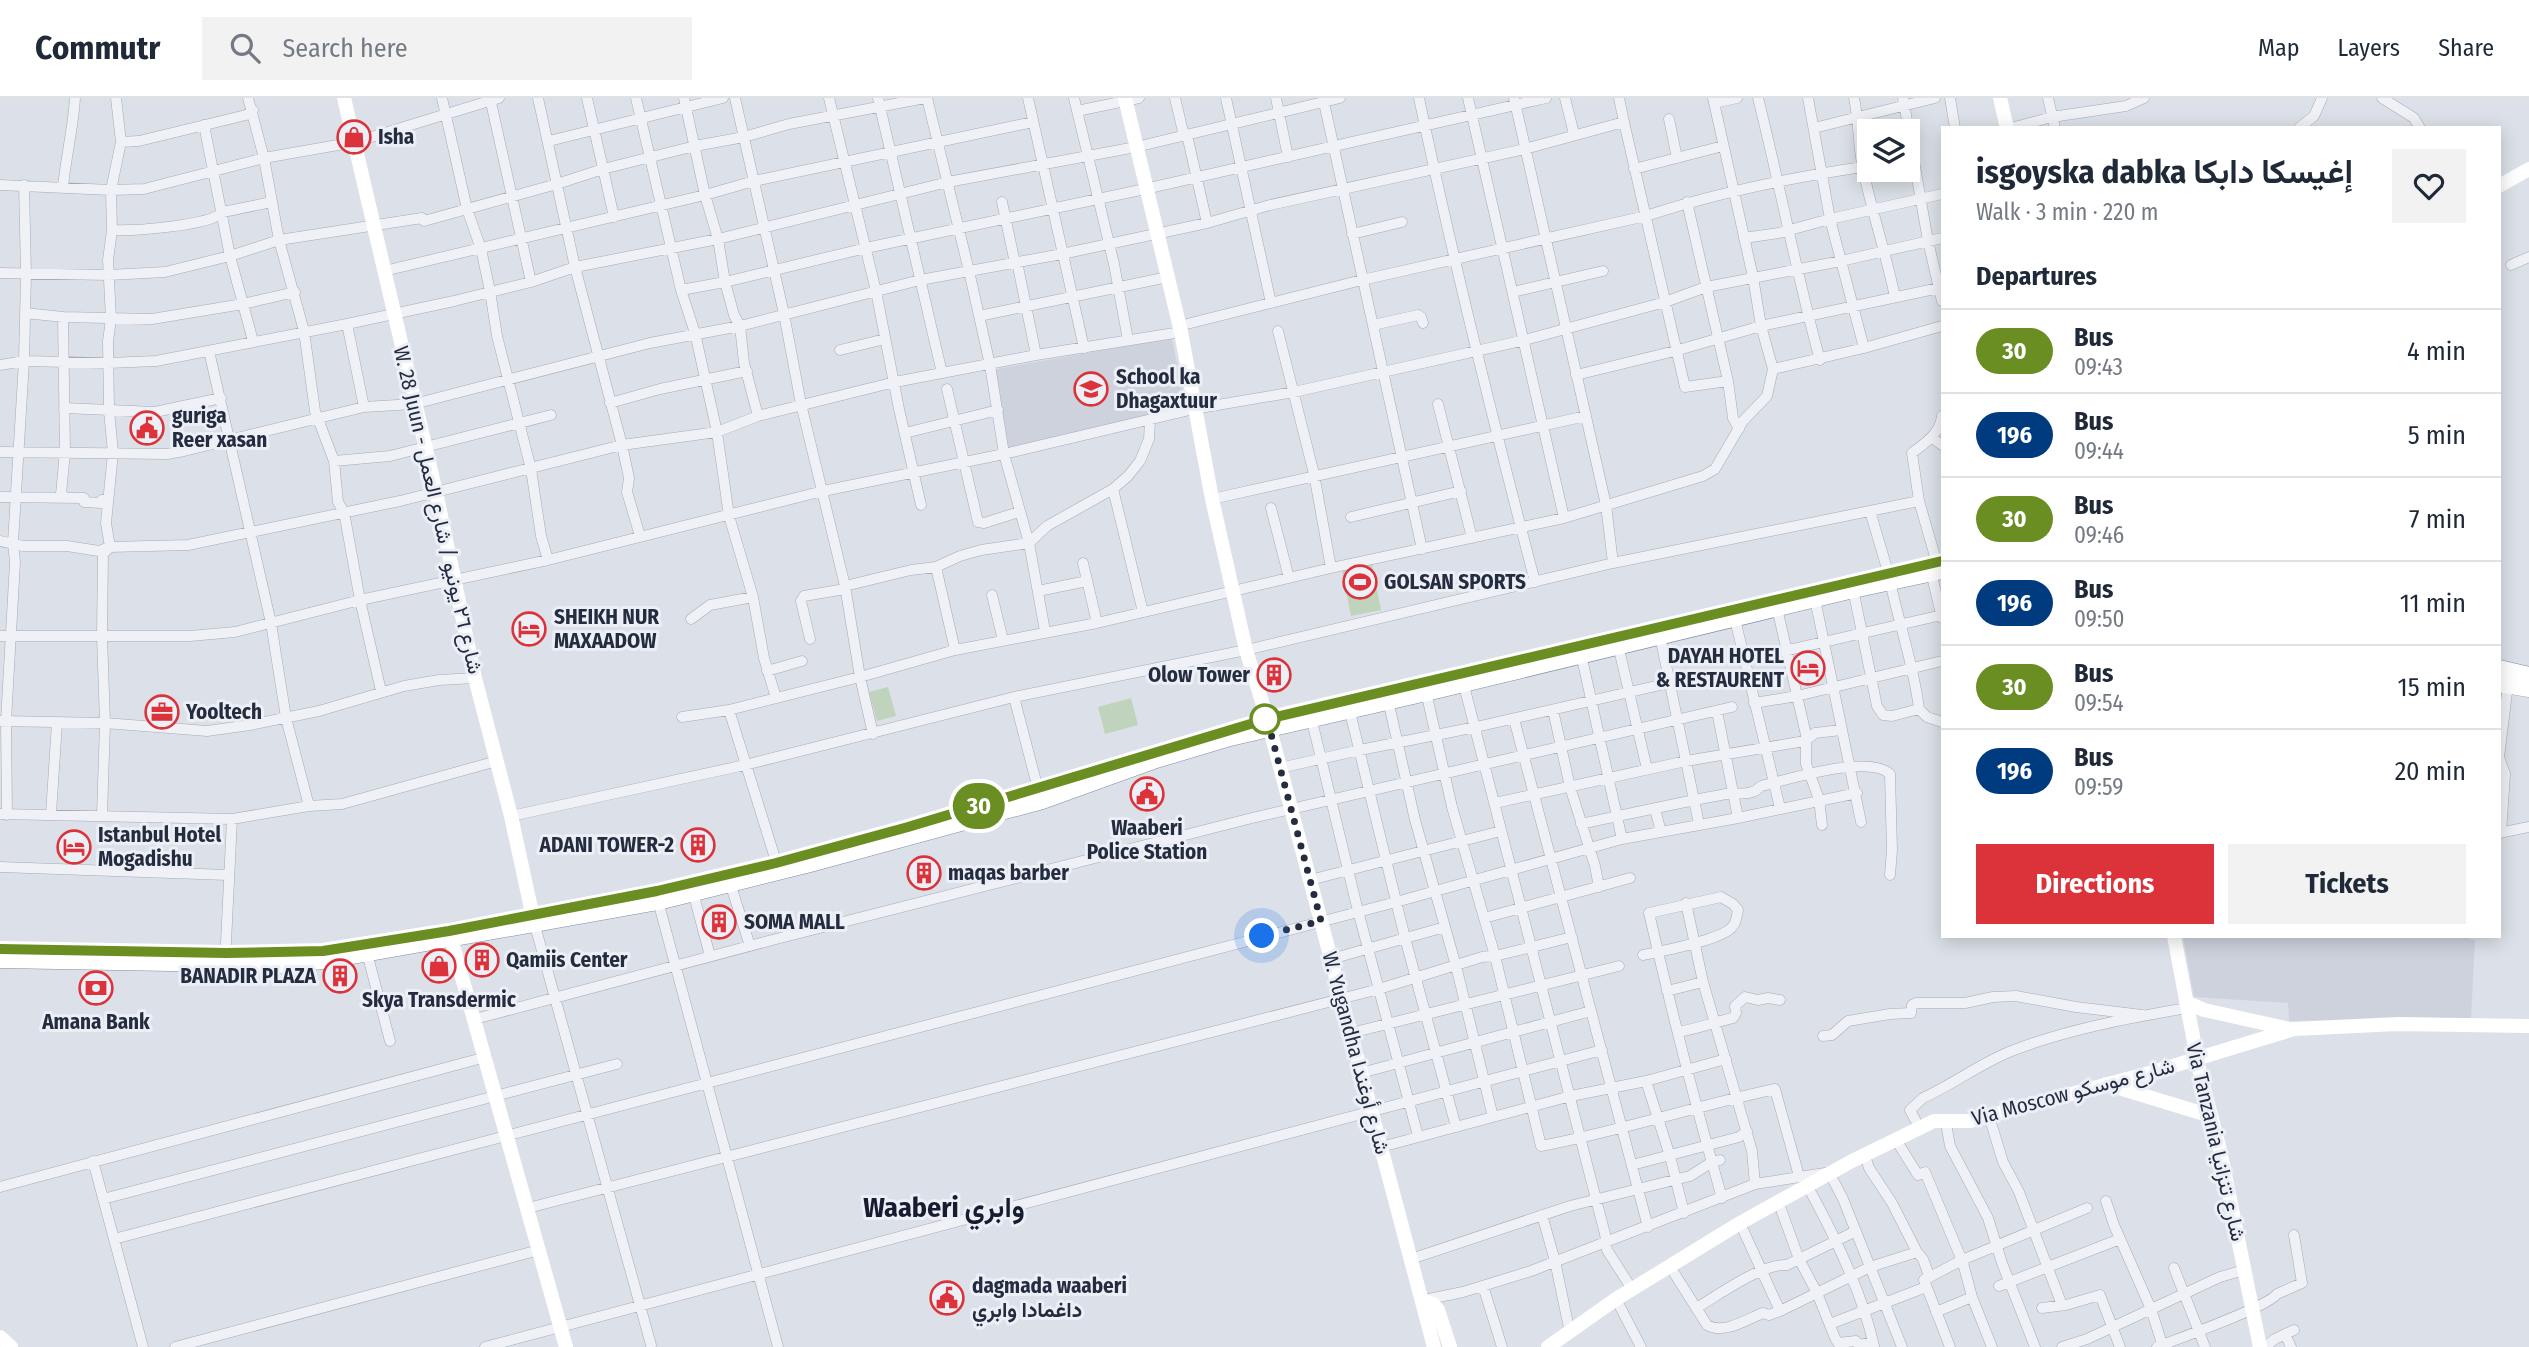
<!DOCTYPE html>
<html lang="en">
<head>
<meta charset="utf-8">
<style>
  body { margin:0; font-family:"Fira Sans Condensed",Vazirmatn,sans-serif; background:#f2f2f3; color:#1f2937; height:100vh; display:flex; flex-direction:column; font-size:26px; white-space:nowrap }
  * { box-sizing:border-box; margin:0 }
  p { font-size:23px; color:#747a83 }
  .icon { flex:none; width:38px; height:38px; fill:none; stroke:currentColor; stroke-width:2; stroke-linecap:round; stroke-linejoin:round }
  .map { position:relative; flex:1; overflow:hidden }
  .details { position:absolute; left:1941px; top:28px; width:560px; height:812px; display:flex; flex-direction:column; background:#fff; border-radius:0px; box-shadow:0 4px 18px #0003 }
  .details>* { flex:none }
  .badge { padding:0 14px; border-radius:23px; font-size:24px; line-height:46px }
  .buttons { position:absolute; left:1857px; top:21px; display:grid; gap:14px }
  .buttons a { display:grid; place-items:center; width:63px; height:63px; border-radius:0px; background:#fff; box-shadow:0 4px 18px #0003; font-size:35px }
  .you { position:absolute; width:35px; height:35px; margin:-18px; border:5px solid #fff; border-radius:50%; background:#1a73e8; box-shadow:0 0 0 10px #1a73e833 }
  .map>.badge { position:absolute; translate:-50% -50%; box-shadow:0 0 0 4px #fff }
  h2 { padding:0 35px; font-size:26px; line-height:63px }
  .round { display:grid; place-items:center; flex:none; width:74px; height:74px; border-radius:0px; background:#f2f2f3 }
  .summary { display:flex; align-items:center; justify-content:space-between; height:119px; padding:0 35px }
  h1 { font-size:33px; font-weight:700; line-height:52px }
  .cta { display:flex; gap:14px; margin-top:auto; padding:14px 35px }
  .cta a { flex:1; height:80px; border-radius:0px; background:#dc3239; color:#fff; font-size:28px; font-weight:700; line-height:80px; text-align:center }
  .cta a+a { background:#f2f2f3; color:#1f2937 }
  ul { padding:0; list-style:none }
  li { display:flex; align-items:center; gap:21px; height:84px; padding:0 35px; border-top:2px solid #e0e1e3 }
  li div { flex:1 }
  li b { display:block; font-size:26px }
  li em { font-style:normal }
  li .badge { min-width:77px; font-weight:700; text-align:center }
  header { display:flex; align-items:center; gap:42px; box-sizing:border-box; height:98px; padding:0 35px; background:#fff; border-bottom:2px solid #e0e1e3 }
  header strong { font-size:33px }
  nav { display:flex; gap:38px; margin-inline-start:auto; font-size:24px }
  .search { width:490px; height:63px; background:#f2f2f3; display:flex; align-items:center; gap:18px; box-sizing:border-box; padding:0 24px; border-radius:0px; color:#747a83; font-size:26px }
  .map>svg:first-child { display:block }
</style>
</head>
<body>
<header>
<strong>Commutr</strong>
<div class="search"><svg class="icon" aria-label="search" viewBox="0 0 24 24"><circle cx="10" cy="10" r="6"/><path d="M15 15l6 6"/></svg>Search here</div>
<nav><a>Map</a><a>Layers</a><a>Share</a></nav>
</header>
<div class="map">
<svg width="2529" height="1249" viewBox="0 0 2529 1249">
  <rect width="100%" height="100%" fill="#dce0e8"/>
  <!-- built -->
  <path fill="#ced2dd" d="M1172 240 1186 311 1008 351 996 271Z
    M2183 838H2469V841L2475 842 2471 920 2289 923 2288 905 2194 899Z"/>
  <!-- green -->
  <path fill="#c0d3bd" d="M1372 466 1381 512 1351 518 1342 472Z
    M888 589 896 618 877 623 869 594Z
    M1131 600 1138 627 1105 636 1098 609Z"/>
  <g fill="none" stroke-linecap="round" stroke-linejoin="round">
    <defs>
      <path id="street" d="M248 0 264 60 279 142 304 233 315 313 334 363 338 404 344 414 360 502 381 593
        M442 0 467 111 481 151 490 193 497 238 531 371 541 438 548 462
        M490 0 531 184
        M538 0 575 169 622 347 629 380 627 394 640 438
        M587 0 614 119
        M636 0 681 192 695 235 717 334 729 418 753 499 764 560 776 600
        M684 0 705 97 718 141 725 184 734 217 740 228 744 265 758 318
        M735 0 784 216 801 306 845 488 860 579 873 636
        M829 0 876 193 899 311 921 407
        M878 0 942 275
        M927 0 969 173 990 267 1004 356 1029 445 1045 533
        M1028 0 1084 250
        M1074 0 1114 166 1128 242
        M1175 0 1184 38
        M1226 0 1271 205
        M1276 0 1288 59
        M1323 0 1422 451
        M1419 0C1453 163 1493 323 1535 484
        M1468 0 1564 420
        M1514 0 1606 407 1613 465
        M1565 0 1574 36
        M1619 0 1624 24
        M1758 0C1780 87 1796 175 1820 262
        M1808 0 1830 121 1864 250
        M1854 0C1859 23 1858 48 1863 71 1872 114 1886 156 1895 199
        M1903 0 1928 143 1942 203
        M1950 0 1955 30
        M2048 0 2055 30
        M2382 0 2414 20 2420 30
        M1714 5 1737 0
        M1077 13 1139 0
        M1669 21 1677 60
        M204 27 230 158 253 243
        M1814 30 1935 0
        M2011 30 2052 19 2126 8 2144 0
        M2299 30 2314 18 2322 0
        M1187 37 1207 125
        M549 43 723 0
        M121 44 139 43 246 17 253 12
        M1634 71 1723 48
        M0 87 111 92 144 91 264 60 355 44 499 0
        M63 89C66 58 73 31 75 0
        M1002 104 1015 165
        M1687 104 1728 283 1733 320 1739 331
        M112 132C133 133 210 128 223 114L272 104
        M1352 136 1402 124
        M1744 140 1779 135 1830 121 1942 96
        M1017 164 1036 257
        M2511 167 2529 159
        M384 173 705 97 754 83 1033 24
        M0 175 109 177 165 174 230 158 279 142 422 120 424 123 557 86 603 71 695 48 744 39 789 26 925 0
        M681 192 725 184 866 150 1145 91 1546 0
        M1513 194 1603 173
        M25 215 63 219 152 221 243 206 295 194
        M979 218 1168 179
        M63 219 65 354 61 396 66 400
        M347 226 364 309
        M1373 227 1418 217 1421 219 1423 225
        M1179 228 1362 182 1646 118C1718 94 1794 79 1869 68
        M1278 233 1314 376 1331 470
        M840 252 885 241
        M209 253 271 525 286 620 309 708
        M0 267 24 263 108 265 156 263 347 226 454 203 531 184 575 169 718 141 948 84 1136 49 1340 0
        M1773 271 1864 250 1942 228
        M1576 277 1675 253 1761 228 1939 190
        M947 291 978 424 984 425 1019 414
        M610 305 660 291 747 273
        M1438 306 1472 440
        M64 310 155 314 221 300
        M905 335 998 312
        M1932 340 1942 347
        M0 354 167 356 184 353 364 309 414 306 650 245 740 228 920 182 1062 156 1207 125 1270 107 1525 51 1624 24 1685 289 1728 283
        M334 363 390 358 551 317
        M1113 391 1143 514
        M0 399 84 400V404L102 405V402L108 401
        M1212 401 1586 318
        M1271 410 1289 480
        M1870 413 1888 474
        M1351 419 1461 393
        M0 443 23 448H67L99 453 110 449 188 447 400 403 622 347 717 334 758 318 895 284 1036 257 1181 234
        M1083 465 1097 525
        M936 469 955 552
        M1939 472 1919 403 1912 355C1925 345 1940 336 1942 318
        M1931 474 1942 520
        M1890 483C1899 526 1914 568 1919 611L1927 619 1942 624
        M845 488 911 472 936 469 960 458 981 452 1029 445 1047 428 1113 391 1128 378 1140 363 1149 341 1150 323
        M1853 491 1877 608 1883 617 1892 618 1919 611
        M1038 493 1087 483
        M992 497 1003 542
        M1815 501 1861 724
        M1777 510 1806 637V666L1819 701 1822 727
        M1734 517 1780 710
        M691 521 710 507 753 499
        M0 538H190L235 534 360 502 548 462 823 393 1004 356 1194 311 1294 294 1525 242 1665 204 1706 189 1841 163 1942 140
        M1660 538 1699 726
        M810 541 801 503 804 498 845 491
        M1618 547 1647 671
        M1581 556 1622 741
        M1745 562 1942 517
        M767 573 802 563
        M1461 576 1605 1136 1607 1152 1632 1191
        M1426 594 1452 709 1495 858 1541 1048C1620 1033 1696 1008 1775 991L1799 1078
        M1014 599 1038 691
        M1388 602 1415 722 1456 868 1493 1019
        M1754 605 1797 598 1942 563
        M1349 610 1405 840 1456 1029
        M729 612 779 773
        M1553 612 1570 689 1595 768 1599 789
        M1717 613 1738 720
        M682 619 729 612 860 579 955 552 1097 525 1331 470 1564 420 1703 378 1715 371 1743 323 1767 298 1773 271 1761 228 1753 179 1713 0
        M1311 619 1358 813 1418 1038
        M1514 621 1648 1129
        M1 623 105 625 207 633 250 627 319 613 404 588 439 582 475 580
        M1280 670 1360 652 1476 629 1704 577
        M1495 705 1686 663 1805 643 1815 635 1841 632
        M1655 711 1661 734
        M1 716 232 721 309 708 342 706 497 663
        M51 716 57 625
        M7 717 6 623 15 464 13 445 24 263 26 176 24 87
        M102 717 105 625 102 538 103 456 110 449 106 425 113 355 109 312 108 243 111 221 108 162 112 132 111 92 121 44 116 0
        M511 718 745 667 1014 599 1246 552 1613 465 1919 403
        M1581 726C1629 716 1677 705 1726 696 1738 694 1752 699 1761 688 1790 681 1868 656 1890 676L1892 752 1890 777
        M2499 735 2529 729
        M2501 735 2505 676 2499 659 2508 586
        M0 769 228 777
        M1310 782 1501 733
        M730 785 750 848
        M693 794 710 858
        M658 803 778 1249
        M1686 805 1703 884 1752 1053 1755 1086
        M1484 820 1630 780
        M534 824 651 1247
        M367 855 390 943
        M1643 857C1662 853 1723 842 1733 828 1736 825 1737 817 1738 812L1733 806 1721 799 1649 815C1671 911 1695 1006 1722 1100
        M1331 861 1445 829
        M225 865 232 721
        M1667 893 1703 884
        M475 921 776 841 1252 720 1732 609
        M1678 934C1697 931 1714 924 1733 920L1736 915 1735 908 1745 899 1758 902 1768 900 1780 902
        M1351 935 1619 868
        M1823 938 1832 937 1848 923 1890 916 1911 915 1912 907 1916 905H1965L1993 899 2016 898 2076 909 2142 917
        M1361 975 1591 913
        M1646 983 1670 1058 1684 1115
        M1989 1018 2003 1064 2019 1094 2062 1207
        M1946 1025 1950 1048 1988 1120 2002 1165 2035 1249
        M1919 1029 1910 1012 1923 1000C1954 986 1982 964 2014 952 2069 931 2129 920 2187 910
        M1896 1042 1918 1077 1925 1074 1963 1165 1972 1199 1992 1249
        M1381 1049 1571 998 1646 983 1726 961
        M1865 1058 1869 1070 1892 1105 1917 1154 1923 1161 1929 1178 1924 1182 1950 1249
        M93 1063 143 1249
        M1632 1067 1739 1039 1747 1033
        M1830 1076 1843 1101 1902 1249
        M0 1089 486 959
        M1808 1089C1835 1138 1862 1194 1874 1248
        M103 1101 617 966
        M1778 1103 1799 1161 1817 1195 1835 1240 1838 1245 1856 1243 1859 1247 1872 1244
        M2106 1103 2114 1127 2151 1211 2163 1249
        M528 1110 1379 891 1482 859 1495 858 1572 839
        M1542 1117 1555 1163 1570 1235
        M1740 1125 1780 1213
        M114 1141 1396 804 1622 741 1738 720 1857 695
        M1411 1161 1570 1108 1690 1078 1712 1064 1720 1062
        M1669 1167 1707 1227C1724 1237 1747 1221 1763 1215L1769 1217 1780 1213 1870 1169 1917 1154
        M2174 1170 2205 1249
        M1924 1182 1962 1162 2087 1110
        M1483 1188 1502 1249
        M1999 1188 2120 1141
        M1616 1201 1641 1249
        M1424 1202 1463 1194 1531 1173 1755 1086 1825 1075
        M1696 1210C1719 1197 1762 1165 1787 1167L1856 1133
        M2042 1210 2066 1207 2100 1197 2120 1249
        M1936 1214 1972 1199
        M1830 1226 1926 1189
        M2285 1236 2291 1249
        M175 1249 539 1152
        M485 1249 1602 952
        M2062 1249 2087 1241 2220 1179 2244 1172
        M2157 1249C2177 1241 2268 1209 2277 1196L2302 1185 2294 1137
        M2265 1249 2275 1241 2294 1232"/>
      <path id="highway" d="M2499 571 2529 578
        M2499 585 2529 590
        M0 861 287 866 330 861 658 803 810 765 1042 702 1153 662 1230 639 1426 594 1853 491 1942 472"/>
    </defs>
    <!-- street casing -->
    <use href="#street" stroke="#a5aab6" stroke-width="11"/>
    <!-- highway casing -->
    <use href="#highway" stroke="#828ba0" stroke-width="19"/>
    <!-- street -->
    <use href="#street" stroke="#eff1f6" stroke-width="10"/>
    <!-- secondary -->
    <path stroke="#fff" stroke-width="14" d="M344 0 436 394 475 580 511 718 534 824
      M1125 0 1181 234 1212 401 1246 552 1267 620 1434 1249
      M2000 0 2007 30
      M2499 88 2529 71
      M449 833 566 1249
      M2174 838 2194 944
      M2186 904 2204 912 2290 931
      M2199 971 2220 1052 2260 1249
      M2106 986 2211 1018
      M1422 1202 1433 1206 1438 1212 1450 1249
      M0 1239 11 1249
      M1548 1249 1616 1201 1740 1125 1852 1063 1934 1023H1970L2153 974 2294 931 2398 926 2529 928"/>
    <!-- highway -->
    <use href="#highway" stroke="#fff" stroke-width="18"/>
    <!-- secondary-bridge -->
    <path stroke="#fff" stroke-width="14" d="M2194 944 2199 971"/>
  </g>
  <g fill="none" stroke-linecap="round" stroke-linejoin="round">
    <defs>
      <path id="line" d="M0 851 226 855 323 853 449 833 657 793 776 765 908 729 1267 621 1942 463"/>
    </defs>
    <!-- line casing -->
    <use href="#line" stroke="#fff" stroke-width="16"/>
    <!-- line -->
    <use href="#line" stroke="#6b8e23" stroke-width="10"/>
    <!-- walk -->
    <path stroke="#242c40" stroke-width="7" stroke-dasharray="0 12.6" d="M1262 838 1321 823 1267 621H1265"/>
  </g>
  <!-- icons -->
  <defs>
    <symbol id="shop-ring" viewBox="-11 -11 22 22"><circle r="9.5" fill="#eceff6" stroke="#dc3239" stroke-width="1.5"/><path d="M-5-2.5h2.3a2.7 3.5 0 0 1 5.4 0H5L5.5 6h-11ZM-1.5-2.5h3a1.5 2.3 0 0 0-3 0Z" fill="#dc3239"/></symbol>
    <symbol id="school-ring" viewBox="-11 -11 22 22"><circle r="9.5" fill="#eceff6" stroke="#dc3239" stroke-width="1.5"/><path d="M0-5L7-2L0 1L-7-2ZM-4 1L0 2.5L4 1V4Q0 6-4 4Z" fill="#dc3239"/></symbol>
    <symbol id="civic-ring" viewBox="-11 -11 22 22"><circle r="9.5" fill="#eceff6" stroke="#dc3239" stroke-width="1.5"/><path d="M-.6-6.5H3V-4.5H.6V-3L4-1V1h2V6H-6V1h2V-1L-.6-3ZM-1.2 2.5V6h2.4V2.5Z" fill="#dc3239"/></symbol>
    <symbol id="stadium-ring" viewBox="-11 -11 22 22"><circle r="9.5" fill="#eceff6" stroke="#dc3239" stroke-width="1.5"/><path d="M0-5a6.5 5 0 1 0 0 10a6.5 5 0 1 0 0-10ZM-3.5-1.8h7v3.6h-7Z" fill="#dc3239"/></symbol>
    <symbol id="hotel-ring" viewBox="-11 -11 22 22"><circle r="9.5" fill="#eceff6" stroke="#dc3239" stroke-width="1.5"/><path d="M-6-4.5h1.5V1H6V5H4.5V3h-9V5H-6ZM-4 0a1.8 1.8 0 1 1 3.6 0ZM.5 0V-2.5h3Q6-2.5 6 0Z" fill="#dc3239"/></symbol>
    <symbol id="building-ring" viewBox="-11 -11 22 22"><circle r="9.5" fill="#eceff6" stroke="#dc3239" stroke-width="1.5"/><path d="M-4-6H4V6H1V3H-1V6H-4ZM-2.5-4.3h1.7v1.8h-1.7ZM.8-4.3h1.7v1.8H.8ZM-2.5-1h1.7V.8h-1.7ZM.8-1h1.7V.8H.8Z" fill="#dc3239"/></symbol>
    <symbol id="office-ring" viewBox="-11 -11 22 22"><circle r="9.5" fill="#eceff6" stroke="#dc3239" stroke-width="1.5"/><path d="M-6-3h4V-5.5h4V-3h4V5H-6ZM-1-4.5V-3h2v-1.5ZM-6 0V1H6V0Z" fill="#dc3239"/></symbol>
    <symbol id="bank-ring" viewBox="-11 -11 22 22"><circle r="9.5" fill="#eceff6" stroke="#dc3239" stroke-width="1.5"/><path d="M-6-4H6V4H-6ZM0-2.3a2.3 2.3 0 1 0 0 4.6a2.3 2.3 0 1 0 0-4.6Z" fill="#dc3239"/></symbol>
  </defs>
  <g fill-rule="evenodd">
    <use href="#shop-ring" x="335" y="20" width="38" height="38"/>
    <use href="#school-ring" x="1072" y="272" width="38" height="38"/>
    <use href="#civic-ring" x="128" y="311" width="38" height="38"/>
    <use href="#stadium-ring" x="1341" y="465" width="38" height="38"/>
    <use href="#hotel-ring" x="510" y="512" width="38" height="38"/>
    <use href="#hotel-ring" x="1789" y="551" width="38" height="38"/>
    <use href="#building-ring" x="1255" y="558" width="38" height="38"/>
    <use href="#office-ring" x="143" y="595" width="38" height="38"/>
    <use href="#civic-ring" x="1128" y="677" width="38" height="38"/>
    <use href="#building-ring" x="679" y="728" width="38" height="38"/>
    <use href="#hotel-ring" x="55" y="730" width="38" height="38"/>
    <use href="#building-ring" x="905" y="756" width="38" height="38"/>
    <use href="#building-ring" x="700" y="805" width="38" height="38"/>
    <use href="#building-ring" x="463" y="843" width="38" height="38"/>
    <use href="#shop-ring" x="420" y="849" width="38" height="38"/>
    <use href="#building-ring" x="321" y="859" width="38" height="38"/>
    <use href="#bank-ring" x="77" y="871" width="38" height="38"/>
    <use href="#civic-ring" x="928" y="1181" width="38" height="38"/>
  </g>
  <!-- markers -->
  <circle fill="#fff" stroke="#6b8e23" stroke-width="3.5" cx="1265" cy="621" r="14"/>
  <g text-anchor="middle" stroke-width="6" stroke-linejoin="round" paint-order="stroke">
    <!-- poi labels -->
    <g font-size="21" font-weight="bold" fill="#242c40" stroke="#eceff6" text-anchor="start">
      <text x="378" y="46">Isha</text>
      <text x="1116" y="286">School ka<tspan x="1116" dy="24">Dhagaxtuur</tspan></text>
      <text x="172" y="325">guriga<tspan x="172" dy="24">Reer xasan</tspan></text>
      <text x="1384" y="491">GOLSAN SPORTS</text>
      <text x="554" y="526">SHEIKH NUR<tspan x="554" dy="24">MAXAADOW</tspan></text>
      <text x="1784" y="565" text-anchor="end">DAYAH HOTEL<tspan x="1784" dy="24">&amp; RESTAURENT</tspan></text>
      <text x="1250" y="584" text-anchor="end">Olow Tower</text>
      <text x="186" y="621">Yooltech</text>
      <text x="1147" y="737" text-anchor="middle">Waaberi<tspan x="1147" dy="24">Police Station</tspan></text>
      <text x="98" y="744">Istanbul Hotel<tspan x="98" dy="24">Mogadishu</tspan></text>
      <text x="674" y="754" text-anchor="end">ADANI TOWER-2</text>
      <text x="948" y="782">maqas barber</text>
      <text x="744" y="831">SOMA MALL</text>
      <text x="506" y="869">Qamiis Center</text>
      <text x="316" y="885" text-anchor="end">BANADIR PLAZA</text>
      <text x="439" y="909" text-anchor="middle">Skya Transdermic</text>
      <text x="96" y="931" text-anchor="middle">Amana Bank</text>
      <text x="972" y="1195">dagmada waaberi<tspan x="972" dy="24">داغمادا وابري</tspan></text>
    </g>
    <!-- street labels -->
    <g font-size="21" fill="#242c40" stroke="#eceff6">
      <text transform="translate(438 412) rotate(77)" y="7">W. 28 Juun - شارع ٢٦ يونيو / شارع العمل</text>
      <text transform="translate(1356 955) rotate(75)" y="7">W. Yugandha شارع أوغندا</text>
      <text transform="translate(2073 994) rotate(-15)" y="7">Via Moscow شارع موسكو</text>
      <text transform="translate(2216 1044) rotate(77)" y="7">Via Tanzania شارع تنزانيا</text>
    </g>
    <!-- district labels -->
    <g font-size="28" font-weight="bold" fill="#171d31" stroke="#eceff6">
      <text x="944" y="1119">Waaberi وابري</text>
    </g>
  </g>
</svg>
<div class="buttons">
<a><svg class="icon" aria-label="layers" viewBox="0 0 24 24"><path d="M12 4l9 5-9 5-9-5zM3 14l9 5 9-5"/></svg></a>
</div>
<div class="you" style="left:1262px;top:838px"></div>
<b class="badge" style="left:979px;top:708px;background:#6b8e23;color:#fff">30</b>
<section class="details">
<div class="summary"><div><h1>isgoyska dabka إغيسكا دابكا</h1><p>Walk · 3 min · 220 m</p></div><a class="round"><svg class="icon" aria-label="heart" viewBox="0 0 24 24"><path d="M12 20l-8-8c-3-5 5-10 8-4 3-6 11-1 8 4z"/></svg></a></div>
<h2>Departures</h2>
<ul>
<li><span class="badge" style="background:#6b8e23;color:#fff">30</span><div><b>Bus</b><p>09:43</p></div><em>4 min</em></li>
<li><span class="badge" style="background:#003b80;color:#fff">196</span><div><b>Bus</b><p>09:44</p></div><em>5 min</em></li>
<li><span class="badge" style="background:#6b8e23;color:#fff">30</span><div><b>Bus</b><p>09:46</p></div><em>7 min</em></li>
<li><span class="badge" style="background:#003b80;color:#fff">196</span><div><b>Bus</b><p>09:50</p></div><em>11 min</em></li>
<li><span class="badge" style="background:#6b8e23;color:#fff">30</span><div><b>Bus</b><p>09:54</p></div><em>15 min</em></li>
<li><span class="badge" style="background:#003b80;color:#fff">196</span><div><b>Bus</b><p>09:59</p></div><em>20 min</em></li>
</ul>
<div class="cta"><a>Directions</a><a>Tickets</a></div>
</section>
</div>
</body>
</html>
